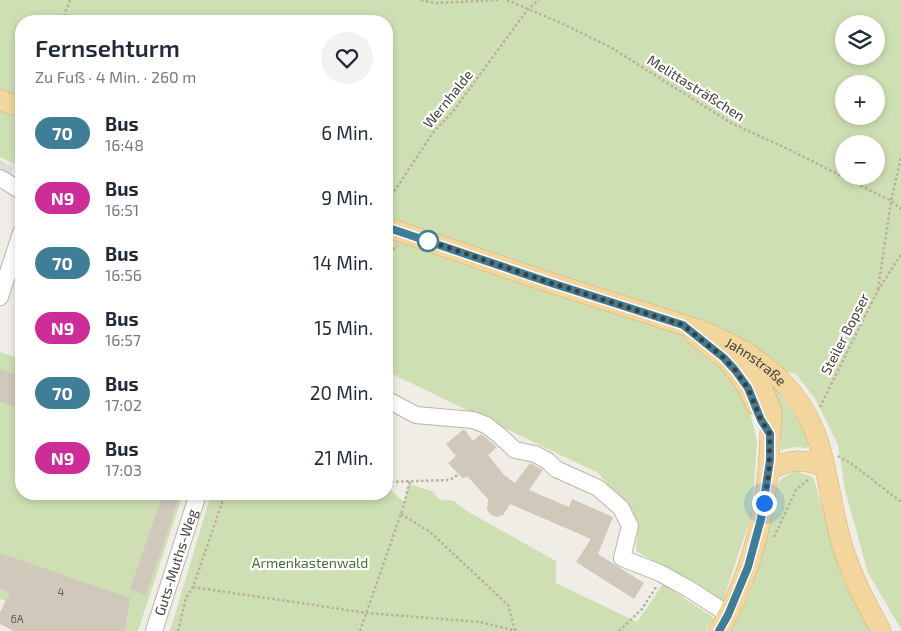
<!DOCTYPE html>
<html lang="de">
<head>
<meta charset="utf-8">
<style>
  body { margin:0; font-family:"Exo 2",sans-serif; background:#f2f2f3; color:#1f2937; height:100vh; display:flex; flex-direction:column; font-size:19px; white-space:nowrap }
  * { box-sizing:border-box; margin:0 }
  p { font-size:16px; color:#747a83 }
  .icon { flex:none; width:28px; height:28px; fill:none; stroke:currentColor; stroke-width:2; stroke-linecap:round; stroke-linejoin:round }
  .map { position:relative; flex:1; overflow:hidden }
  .panel { position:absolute; left:15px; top:15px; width:378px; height:485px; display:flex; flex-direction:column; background:#fff; border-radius:20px; box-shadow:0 2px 8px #0003 }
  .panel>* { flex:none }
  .badge { padding:0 10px; border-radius:16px; font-size:18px; line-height:32px }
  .tools { position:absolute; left:835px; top:15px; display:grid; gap:10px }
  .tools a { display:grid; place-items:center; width:50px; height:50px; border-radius:50%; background:#fff; box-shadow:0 2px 8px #0003; font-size:25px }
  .you { position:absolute; width:25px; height:25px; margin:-12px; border:4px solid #fff; border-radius:50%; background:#1a73e8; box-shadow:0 0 0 8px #1a73e833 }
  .map>.badge { position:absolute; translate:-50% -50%; box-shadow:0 0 0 2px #fff }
  .round { display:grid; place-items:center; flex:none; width:52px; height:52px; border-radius:26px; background:#f2f2f3 }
  .head { display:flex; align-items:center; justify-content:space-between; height:85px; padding:0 20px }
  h1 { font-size:24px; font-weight:600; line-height:38px }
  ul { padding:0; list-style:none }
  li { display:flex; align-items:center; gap:15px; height:65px; padding:0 20px }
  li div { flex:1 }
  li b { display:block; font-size:19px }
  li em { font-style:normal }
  li .badge { min-width:55px; font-weight:700; text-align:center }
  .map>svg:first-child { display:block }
</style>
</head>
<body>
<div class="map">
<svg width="901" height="631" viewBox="0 0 901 631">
  <rect width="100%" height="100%" fill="#f0ede6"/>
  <!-- green -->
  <path fill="#cee0b3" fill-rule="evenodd" d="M0 0H901V629L868 573 845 490 838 445 816 400 796 374 748 361 747 400 757 441 752 513 723 601 636 551 638 521 598 473 386 371V21H21V167L0 157ZM844 24H876V56H844ZM844 84H876V116H844ZM844 144H876V176H844Z
    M0 352 18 358 21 365V494H183L138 631H63L16 605 0 599Z
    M764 376C783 398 799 418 809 445L807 448 795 447 781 450 780 431Z
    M796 471 810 476 814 479 843 580 870 631H730L751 591 771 517 778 483 782 478Z
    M409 484 434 492 438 499 454 501 465 510 556 561V583L637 622 663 584 714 618 706 631H170L211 494H386V486L404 502Z"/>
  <!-- parking -->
  <path fill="#dfddda" d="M0 160 13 168 8 177 0 172Z"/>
  <!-- building -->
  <path fill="#d1c8bc" d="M0 369 21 376V409L0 402Z
    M464 429 473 441 481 434 497 447 488 455 504 475 515 483 530 463 532 464 543 470 529 490 569 507 572 499 613 517 598 554 644 583 634 599 576 562 591 539 510 504 503 515 496 517 490 514 487 509 488 499 468 477 462 478 448 463 456 456 446 444Z
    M163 494H180L146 595 130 589Z
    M0 553 130 598 125 631H14L0 624V612L10 593 0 589Z"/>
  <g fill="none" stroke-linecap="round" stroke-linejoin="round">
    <defs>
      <g id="minor">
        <path d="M0 178 21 191"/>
        <path d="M0 297 21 233"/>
        <path d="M386 399 416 415 473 420 486 425 499 435 515 450 535 454 548 461 556 469 598 488 621 508 630 526 622 558 660 573 689 589 729 615"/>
        <path id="s1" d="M154 631 198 494"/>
      </g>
      <g id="major">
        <path d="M0 100 21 107"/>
        <path id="s2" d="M386 227 548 282 700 330C758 352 807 391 822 455 830 487 834 520 844 551 853 579 867 605 881 631"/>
        <path d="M694 334C703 342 713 349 722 356 737 369 748 387 756 405"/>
        <path d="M769 471C788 458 804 459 825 467"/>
        <path d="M719 631C753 573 769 503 770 436 770 429 772 423 772 417 771 403 762 389 757 377 753 369 751 360 747 352"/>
      </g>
    </defs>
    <!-- minor casing -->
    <use href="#minor" stroke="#bbb4a9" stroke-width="18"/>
    <!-- major casing -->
    <use href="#major" stroke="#d5b16f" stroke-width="21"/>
    <!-- path -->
    <path stroke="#bbae9c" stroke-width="2.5" stroke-dasharray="2.5 2.5" stroke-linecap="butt" d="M421 0 436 3 498 0
      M507 0 561 23 610 47 731 123 790 150 891 201 901 209
      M62 21 70 0
      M386 204 432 134 454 110 514 28 528 9 539 0
      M386 257 397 246
      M878 289 891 201 901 157
      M820 407 878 290 901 255
      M838 456 852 464 901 502
      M386 482 449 480 458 475
      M401 514 430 532 508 605 515 630
      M774 537 796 490 809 479
      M193 587 367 613 480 622 517 631
      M178 631 186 598 193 587 225 494
      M360 631 403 508 410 481
      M619 631 642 609 656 587"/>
    <!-- minor -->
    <use href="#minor" stroke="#fff" stroke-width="16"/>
    <!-- major -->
    <use href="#major" stroke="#f2d69d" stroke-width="20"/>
  </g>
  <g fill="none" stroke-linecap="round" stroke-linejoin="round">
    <defs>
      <path id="line" d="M386 227 548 282 683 325 724 358 735 370 748 388 761 420 770 434V460L761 519 748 567 728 615 719 631"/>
    </defs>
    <!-- line casing -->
    <use href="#line" stroke="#fff" stroke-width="11"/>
    <!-- line -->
    <use href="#line" stroke="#407e98" stroke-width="8"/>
    <!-- walk -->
    <path stroke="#423d36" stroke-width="5" stroke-dasharray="0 9" d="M428 241 426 240 548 282 683 325 724 358 735 370 748 388 761 420 770 434 769 471 764 503"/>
  </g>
  <!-- markers -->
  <circle fill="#fff" stroke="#407e98" stroke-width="2.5" cx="428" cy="241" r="10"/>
  <g text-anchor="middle" stroke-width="4.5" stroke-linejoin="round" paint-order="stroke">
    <!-- number labels -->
    <g font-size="11" fill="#666058">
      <text x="61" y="596">4</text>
      <text x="17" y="623">6A</text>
    </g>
    <!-- street labels -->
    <g font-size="14" fill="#423d36" stroke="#fff">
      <text transform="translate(696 88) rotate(32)" y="5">Melittasträßchen</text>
      <text transform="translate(448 99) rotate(-51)" y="5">Wernhalde</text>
      <text transform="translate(845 334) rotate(-63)" y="5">Steiler Bopser</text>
      <text dy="5" stroke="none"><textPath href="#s2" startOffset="395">Jahnstraße</textPath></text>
      <text dy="5" stroke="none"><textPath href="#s1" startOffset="72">Guts-Muths-Weg</textPath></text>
    </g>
    <!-- park labels -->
    <g font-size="14" fill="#4a6d30" stroke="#fff">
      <text x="310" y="568">Armenkastenwald</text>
    </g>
  </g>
</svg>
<div class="tools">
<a><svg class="icon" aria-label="layers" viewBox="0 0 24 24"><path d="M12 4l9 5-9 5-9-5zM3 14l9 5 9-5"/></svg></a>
<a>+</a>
<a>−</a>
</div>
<div class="you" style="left:764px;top:503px"></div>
<section class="panel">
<div class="head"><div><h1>Fernsehturm</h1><p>Zu Fuß · 4 Min. · 260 m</p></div><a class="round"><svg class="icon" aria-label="heart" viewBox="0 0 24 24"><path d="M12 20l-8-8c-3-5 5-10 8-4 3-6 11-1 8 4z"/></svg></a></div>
<ul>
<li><span class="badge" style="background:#407e98;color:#fff">70</span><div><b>Bus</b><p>16:48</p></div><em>6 Min.</em></li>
<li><span class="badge" style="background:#cd2d98;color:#fff">N9</span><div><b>Bus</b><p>16:51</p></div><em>9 Min.</em></li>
<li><span class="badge" style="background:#407e98;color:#fff">70</span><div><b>Bus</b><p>16:56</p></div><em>14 Min.</em></li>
<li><span class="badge" style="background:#cd2d98;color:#fff">N9</span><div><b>Bus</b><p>16:57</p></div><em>15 Min.</em></li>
<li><span class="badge" style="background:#407e98;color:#fff">70</span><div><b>Bus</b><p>17:02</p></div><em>20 Min.</em></li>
<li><span class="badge" style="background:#cd2d98;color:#fff">N9</span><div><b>Bus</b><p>17:03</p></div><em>21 Min.</em></li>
</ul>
</section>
</div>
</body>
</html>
